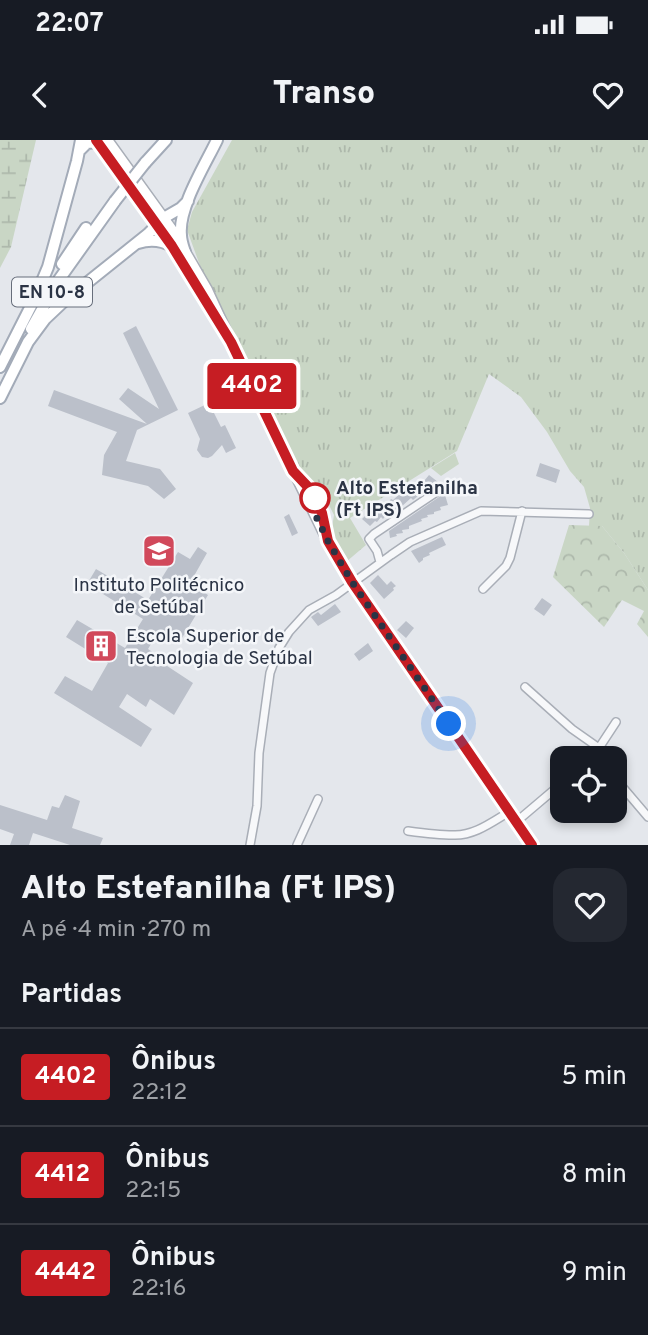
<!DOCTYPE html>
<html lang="pt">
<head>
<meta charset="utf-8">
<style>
  body { margin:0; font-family:Overpass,sans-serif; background:#242831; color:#f1f3f6; height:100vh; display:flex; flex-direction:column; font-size:26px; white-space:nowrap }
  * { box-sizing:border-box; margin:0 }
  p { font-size:23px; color:#9ea1a6 }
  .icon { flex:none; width:38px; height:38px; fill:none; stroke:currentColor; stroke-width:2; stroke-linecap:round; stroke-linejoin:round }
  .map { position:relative; height:705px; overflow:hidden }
  .drawer { display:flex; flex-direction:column; background:#171b24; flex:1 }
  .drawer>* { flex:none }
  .badge { padding:0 14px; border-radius:5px; font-size:24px; line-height:46px }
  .fabs { position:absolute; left:550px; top:606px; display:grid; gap:14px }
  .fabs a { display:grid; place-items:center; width:77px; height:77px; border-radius:14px; background:#171b24; box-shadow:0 4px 10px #0003; font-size:35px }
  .you { position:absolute; width:35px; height:35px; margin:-18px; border:5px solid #fff; border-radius:50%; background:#1a73e8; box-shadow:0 0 0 10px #1a73e833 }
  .map>.badge { position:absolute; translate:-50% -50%; box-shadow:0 0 0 4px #fff }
  h2 { padding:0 21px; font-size:26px; line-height:63px }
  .round { display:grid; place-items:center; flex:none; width:74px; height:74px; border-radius:21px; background:#242831 }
  .overview { display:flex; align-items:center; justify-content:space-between; height:119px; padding:0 21px }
  h1 { font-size:33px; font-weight:800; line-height:52px }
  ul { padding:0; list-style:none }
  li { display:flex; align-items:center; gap:21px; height:98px; padding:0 21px; border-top:2px solid #363941 }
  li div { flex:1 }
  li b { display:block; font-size:26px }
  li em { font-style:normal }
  li .badge { min-width:77px; font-weight:700; text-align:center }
  .status { display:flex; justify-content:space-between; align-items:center; height:49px; padding:0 35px; background:#171b24; direction:ltr }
  .status svg { height:19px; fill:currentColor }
  header { display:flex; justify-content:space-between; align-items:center; height:91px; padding:0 21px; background:#171b24; font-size:32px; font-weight:800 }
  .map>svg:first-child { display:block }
</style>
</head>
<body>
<div class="status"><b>22:07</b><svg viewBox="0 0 49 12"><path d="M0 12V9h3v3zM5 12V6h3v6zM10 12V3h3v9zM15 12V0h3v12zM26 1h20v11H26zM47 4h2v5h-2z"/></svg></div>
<header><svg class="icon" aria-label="back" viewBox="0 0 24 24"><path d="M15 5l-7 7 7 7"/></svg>Transo<svg class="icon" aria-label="heart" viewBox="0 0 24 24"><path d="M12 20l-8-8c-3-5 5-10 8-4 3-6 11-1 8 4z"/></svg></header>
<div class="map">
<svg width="648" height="705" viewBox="0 0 648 705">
  <defs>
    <pattern id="grass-tufts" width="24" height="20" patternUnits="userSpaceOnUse" patternTransform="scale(1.75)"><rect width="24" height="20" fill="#c9d6c5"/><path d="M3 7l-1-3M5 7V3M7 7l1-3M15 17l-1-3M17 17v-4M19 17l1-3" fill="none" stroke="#adb8ab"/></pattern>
    <pattern id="forest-crowns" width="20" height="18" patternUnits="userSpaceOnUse" patternTransform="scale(1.75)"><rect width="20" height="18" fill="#c9d6c5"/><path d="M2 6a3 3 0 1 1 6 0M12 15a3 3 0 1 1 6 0" fill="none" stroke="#adb8ab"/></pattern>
    <pattern id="wetland-marsh" width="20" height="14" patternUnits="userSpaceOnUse" patternTransform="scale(1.75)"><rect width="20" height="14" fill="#c9d6c5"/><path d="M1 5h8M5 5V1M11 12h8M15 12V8" fill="none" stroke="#adb8ab"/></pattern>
  </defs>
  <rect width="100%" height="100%" fill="#e4e7ec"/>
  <!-- grass -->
  <path fill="url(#grass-tufts)" d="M232 0H648V450L624 413 602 386H589L590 368 584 347 570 331 547 292 521 257 489 234 457 311 350 378 366 405 346 422 331 394 334 375 322 351 300 328 202 131 187 90 192 72Z"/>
  <!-- forest -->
  <path fill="url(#forest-crowns)" d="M569 385 602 386 624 413 648 450V497L637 484 644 471 622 460 604 487 553 437Z"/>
  <!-- wetland -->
  <path fill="url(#wetland-marsh)" d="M0 0H36L11 107 0 128Z"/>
  <!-- garden -->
  <path fill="#c9d6c5" d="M455 313 459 324 441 336 431 328Z"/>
  <!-- building -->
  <path fill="#bbc0ca" d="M136 186 178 270 137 290 126 321 160 329 176 349 164 359 148 346 102 335 104 315 117 292 48 266 54 250 147 284 119 259 128 248 159 269 123 193Z
    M209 263 221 287 225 285 236 308 226 313 222 305 212 316 208 318 202 317 197 310 200 299 188 273Z
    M540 323 560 330 556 343 536 336Z
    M429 335 438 342 425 352 424 351 413 360 411 358 401 367 399 366 395 371 393 370 388 375 387 374 383 379 381 377 377 382 375 381 370 386 362 379 367 374 368 375 378 367 380 368 385 363 387 364 391 359 393 360 403 351 405 353 416 344 417 345 422 339 424 341Z
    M442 355H445L448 365 440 367 441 370 434 372V374L427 375 428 377 421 379 422 381 409 386V389L402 390 403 393 396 394 397 396 390 398 389 391Z
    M289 374 298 393 292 396 284 377Z
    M442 397 446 405 429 413 430 415 423 418V420L419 423 411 411Z
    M198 407 207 413 190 443 208 455 179 503 168 497 166 500 157 494 148 509 163 519 161 522 193 543 174 575 150 559 146 567 127 554 119 567 152 589 141 607 54 553 65 536 92 551 108 523 66 497 77 480 125 508 143 479 87 444 96 429 148 460 178 412 190 419Z
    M378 435 387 445 391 441 396 446 393 448 394 450 384 459 370 443Z
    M542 458 552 465 544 476 534 469Z
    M335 464 341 472 318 486 311 477 318 472 321 475Z
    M406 481 414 488 406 498 397 490Z
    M368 503 373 511 359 521 354 514Z
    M65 655 80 661 72 688 103 698 100 705H70L33 693 29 705H10L14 694 0 689V665L47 680 52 666 59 668Z"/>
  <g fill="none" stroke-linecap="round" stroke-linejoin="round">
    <defs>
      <path id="street" d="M380 422 377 411 369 399 374 394 438 351
        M483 449 506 426 510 418 522 371
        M525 547 572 589 599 608
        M591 618 595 614 616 582
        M614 637 648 677
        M516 682 562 643
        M408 691C423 693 438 695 453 695 474 696 492 682 509 672
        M250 705 257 666 259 613 270 533 279 508 289 492 309 470 336 455 391 415 410 402 481 371 589 374
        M297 705 318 659"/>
      <path id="secondary" d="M96 0 172 106 208 165
        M107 0 174 93 207 150 231 202 328 401 352 442 532 705"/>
      <path id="primary" d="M80 10 87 3 98 2 101 0
        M145 23 166 0
        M138 103C150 99 161 100 172 106
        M185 112C183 106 181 101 181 95 178 68 205 25 217 0
        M62 124 86 88
        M31 189 58 141 115 61
        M0 227 35 158 48 127 77 21 81 0
        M0 258 28 202 45 179 63 162 148 94 154 88 155 83 181 68 188 61"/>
    </defs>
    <!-- street casing -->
    <use href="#street" stroke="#a9aeb7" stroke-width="10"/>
    <!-- secondary casing -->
    <use href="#secondary" stroke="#a9aeb7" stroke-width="13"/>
    <!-- primary casing -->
    <use href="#primary" stroke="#a3abb8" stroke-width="14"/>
    <!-- street -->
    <use href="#street" stroke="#f7f8fa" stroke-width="7"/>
    <!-- secondary -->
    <use href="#secondary" stroke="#fff" stroke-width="10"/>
    <!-- primary -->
    <use href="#primary" stroke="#fff" stroke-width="10"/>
    <defs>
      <path id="primary-bridge" d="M115 61 145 23"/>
    </defs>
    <!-- primary-bridge casing -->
    <use href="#primary-bridge" stroke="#a3abb8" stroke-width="14" stroke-linecap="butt"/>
    <!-- primary-bridge -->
    <use href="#primary-bridge" stroke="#fff" stroke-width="10"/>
  </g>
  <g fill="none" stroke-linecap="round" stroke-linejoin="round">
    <defs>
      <path id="line" d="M96 0 172 106 231 202 293 331 310 349 322 373 328 401 352 442 532 705"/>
    </defs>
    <!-- line casing -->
    <use href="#line" stroke="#fff" stroke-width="16"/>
    <!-- line -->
    <use href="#line" stroke="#c61d23" stroke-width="10"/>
    <!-- walk -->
    <path stroke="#2b3445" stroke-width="7" stroke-dasharray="0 12.6" d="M315 358 305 354 328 401 352 442 449 584"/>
  </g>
  <!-- icons -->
  <defs>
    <symbol id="university-square" viewBox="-11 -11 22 22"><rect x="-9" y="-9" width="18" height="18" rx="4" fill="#d1495b" stroke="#f4f6f9"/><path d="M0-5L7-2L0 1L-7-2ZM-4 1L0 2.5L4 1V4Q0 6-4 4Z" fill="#fff"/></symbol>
    <symbol id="building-square" viewBox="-11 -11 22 22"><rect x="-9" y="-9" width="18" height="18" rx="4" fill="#d1495b" stroke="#f4f6f9"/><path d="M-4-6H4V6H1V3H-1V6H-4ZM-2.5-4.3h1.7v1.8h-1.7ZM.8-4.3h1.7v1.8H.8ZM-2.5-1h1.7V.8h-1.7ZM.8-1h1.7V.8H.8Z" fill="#fff"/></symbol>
  </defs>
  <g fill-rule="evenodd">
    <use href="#university-square" x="140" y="392" width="38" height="38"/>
    <use href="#building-square" x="82" y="487" width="38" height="38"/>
  </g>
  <!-- markers -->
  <circle fill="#fff" stroke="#c61d23" stroke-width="3.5" cx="315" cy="358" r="14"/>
  <g text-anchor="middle" stroke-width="5" stroke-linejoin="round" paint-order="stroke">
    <!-- shield labels -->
    <rect fill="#f4f6f9" stroke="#676e7b" stroke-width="2" x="12" y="137.5" width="80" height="29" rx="5"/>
    <g font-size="18" font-weight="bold" fill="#2b3445">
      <text x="52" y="158">EN 10-8</text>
    </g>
    <!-- stop labels -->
    <g font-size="19" font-weight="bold" fill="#2b3445" stroke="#f4f6f9" text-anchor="start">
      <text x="336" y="354">Alto Estefanilha<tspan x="336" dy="22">(Ft IPS)</tspan></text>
    </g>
    <!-- poi labels -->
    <g font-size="19" fill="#2b3445" stroke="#f4f6f9">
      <text x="159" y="451">Instituto Politécnico<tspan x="159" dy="22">de Setúbal</tspan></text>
      <text x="126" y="502" text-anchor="start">Escola Superior de<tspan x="126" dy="22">Tecnologia de Setúbal</tspan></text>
    </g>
  </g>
</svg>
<div class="fabs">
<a><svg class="icon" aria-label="locate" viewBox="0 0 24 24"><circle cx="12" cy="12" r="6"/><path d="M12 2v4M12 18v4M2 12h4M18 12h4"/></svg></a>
</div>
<div class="you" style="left:449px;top:584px"></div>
<b class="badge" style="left:252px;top:246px;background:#c61d23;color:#fff">4402</b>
</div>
<section class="drawer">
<div class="overview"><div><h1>Alto Estefanilha (Ft IPS)</h1><p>A pé · 4 min · 270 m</p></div><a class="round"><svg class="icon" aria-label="heart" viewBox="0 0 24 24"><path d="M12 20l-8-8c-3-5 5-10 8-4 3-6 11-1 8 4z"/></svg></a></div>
<h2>Partidas</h2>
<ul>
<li><span class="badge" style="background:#c61d23;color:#fff">4402</span><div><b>Ônibus</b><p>22:12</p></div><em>5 min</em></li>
<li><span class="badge" style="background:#c61d23;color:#fff">4412</span><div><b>Ônibus</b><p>22:15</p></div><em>8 min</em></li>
<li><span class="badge" style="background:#c61d23;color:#fff">4442</span><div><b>Ônibus</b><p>22:16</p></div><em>9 min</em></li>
</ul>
</section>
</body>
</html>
